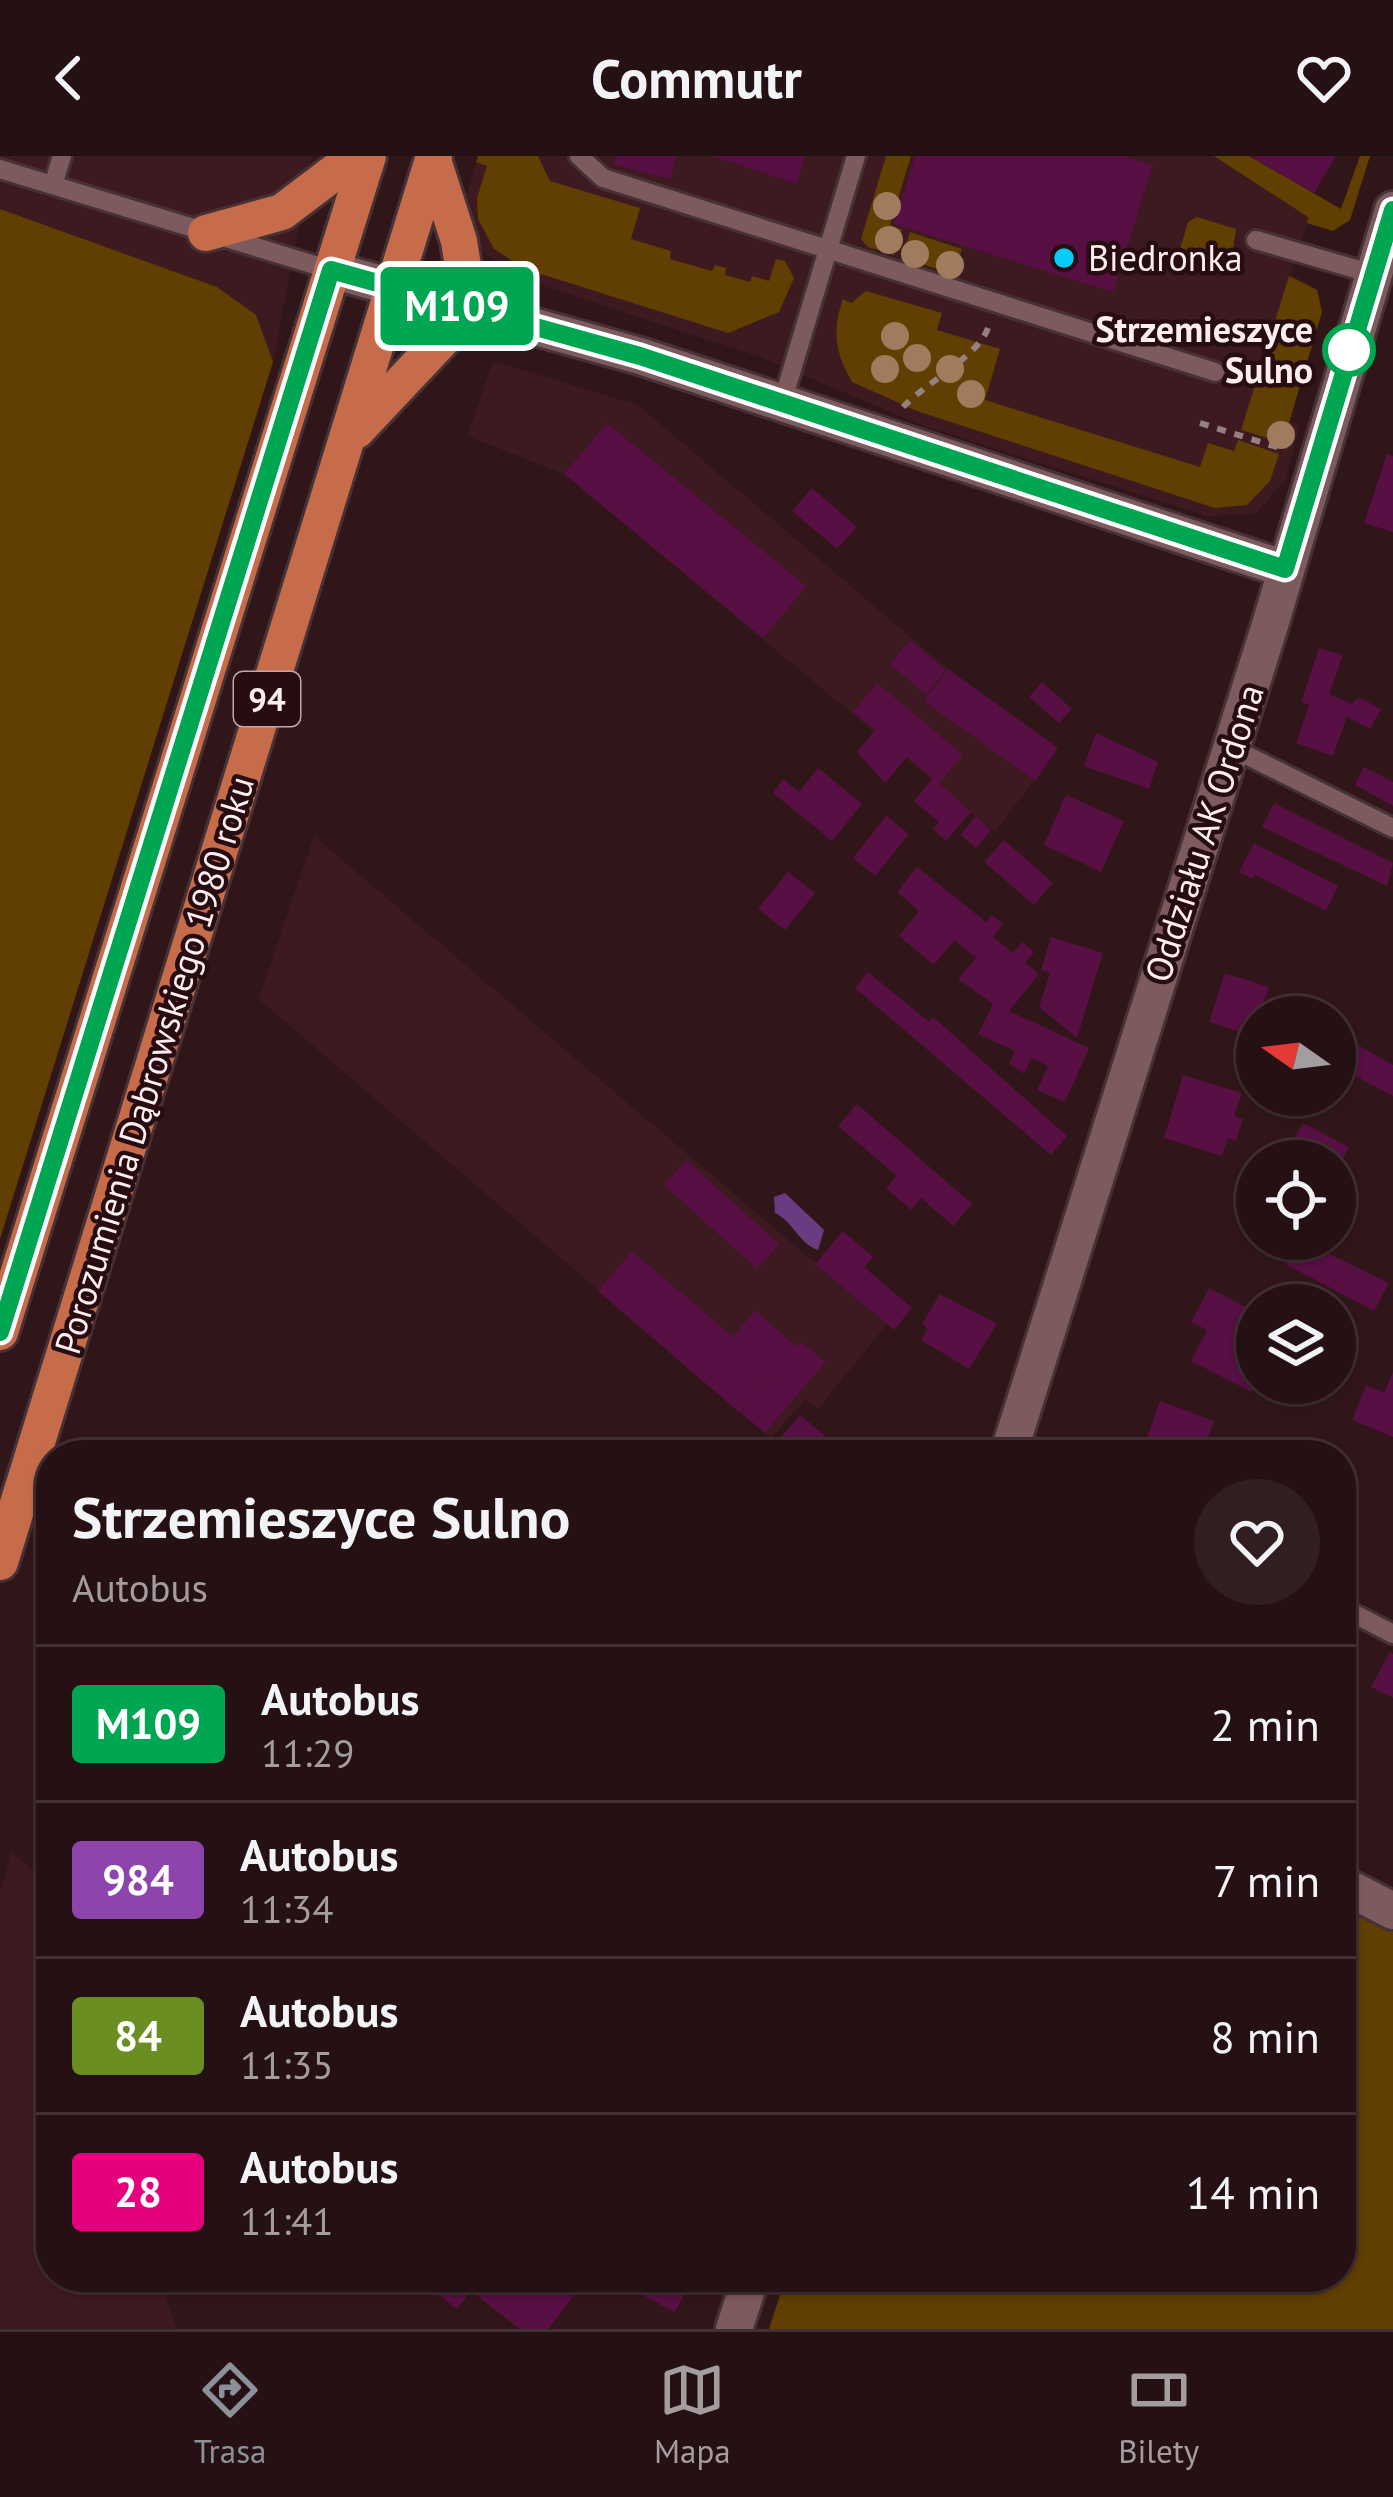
<!DOCTYPE html>
<html lang="pl">
<head>
<meta charset="utf-8">
<style>
  body { margin:0; font-family:"PT Sans",sans-serif; background:#311e21; color:#f1f3f6; height:100vh; display:flex; flex-direction:column; font-size:45px; white-space:nowrap }
  * { box-sizing:border-box; margin:0 }
  p { font-size:39px; color:#a39da0 }
  .icon { flex:none; width:66px; height:66px; fill:none; stroke:currentColor; stroke-width:2; stroke-linecap:round; stroke-linejoin:round }
  .map { position:relative; flex:1; overflow:hidden }
  .sheet { position:absolute; left:36px; top:1284px; width:1320px; height:852px; display:flex; flex-direction:column; background:#251013; border-radius:48px; box-shadow:0 3px 9px #0004,0 0 0 3px #423033 }
  .sheet>* { flex:none }
  .badge { padding:0 24px; border-radius:9px; font-size:42px; line-height:78px }
  .needle { width:78px; rotate:284deg }
  .controls { position:absolute; left:1236px; top:840px; display:grid; gap:24px }
  .controls a { display:grid; place-items:center; width:120px; height:120px; border-radius:50%; background:#251013; box-shadow:0 3px 9px #0004,0 0 0 3px #423033; font-size:60px }
  .map>.badge { position:absolute; translate:-50% -50%; box-shadow:0 0 0 6px #fff }
  .round { display:grid; place-items:center; flex:none; width:126px; height:126px; border-radius:63px; background:#311e21 }
  .overview { display:flex; align-items:center; justify-content:space-between; height:204px; padding:0 36px }
  h1 { font-size:57px; font-weight:800; line-height:90px }
  ul { padding:0; list-style:none }
  li { display:flex; align-items:center; gap:36px; height:156px; padding:0 36px; border-top:3px solid #423033 }
  li div { flex:1 }
  li b { display:block; font-size:45px }
  li em { font-style:normal }
  li .badge { min-width:132px; font-weight:700; text-align:center }
  header { display:flex; justify-content:space-between; align-items:center; height:156px; padding:0 36px; background:#251013; font-size:54px; font-weight:800 }
  .tab-bar { display:flex; justify-content:space-around; align-items:center; height:168px; border-top:3px solid #423033; background:#251013; font-size:33px; color:#a39da0 }
  .tab-bar a { display:grid; justify-items:center; gap:6px }
  .tab-bar .active { color:#8c9099 }
  .map>svg:first-child { display:block }
</style>
</head>
<body>
<header><svg class="icon" aria-label="back" viewBox="0 0 24 24"><path d="M15 5l-7 7 7 7"/></svg>Commutr<svg class="icon" aria-label="heart" viewBox="0 0 24 24"><path d="M12 20l-8-8c-3-5 5-10 8-4 3-6 11-1 8 4z"/></svg></header>
<div class="map">
<svg width="1393" height="2173" viewBox="0 0 1393 2173">
  <rect width="100%" height="100%" fill="#311619"/>
  <!-- built -->
  <path fill="#3d1a1f" d="M0 0H312L273 206 255 159 217 131 0 53Z
    M478 0H1249L1309 62 1290 119 1309 128 1321 143 1290 265 1300 269 1285 325 1255 358 1207 360 921 269 761 201 513 120 482 95 470 74 466 43Z
    M493 205 638 249 948 513 1058 592 995 676 564 318 467 280Z
    M314 680 887 1168 818 1253 805 1244 771 1282 259 843Z
    M12 1696 51 1730V2121H158L177 2173H0V1737Z"/>
  <!-- green -->
  <path fill="#613e01" d="M478 0H538L550 25 640 52 631 83 671 95 670 103 712 115 715 109 726 112 725 119 750 126 752 120 769 125 776 103 785 105 794 122 779 156 728 177 525 113 494 93 478 63 477 42 487 10 476 6Z
    M886 0H911L890 69 902 74 894 99 868 91 861 83Z
    M1214 0H1249L1341 53 1360 0H1370L1350 64 1333 75 1307 67 1308 61Z
    M0 53 217 131 256 159 273 206 0 1083Z
    M1197 61 1236 73 1231 108 1180 93 1188 66Z
    M910 76 962 93 954 118 902 102Z
    M1289 120 1317 134 1322 156 1283 287 1241 274Z
    M866 135 942 157 937 174 1000 193 985 244 1200 311 1208 287 1234 295 1238 284 1279 298 1270 325 1247 349 1215 352 917 255 852 226C835 197 832 175 843 143L851 147Z
    M1341 1756 1375 1758 1393 1768V2173H769L786 2121H1341Z"/>
  <!-- water -->
  <path fill="#693c81" d="M785 1037 824 1074 818 1094C798 1087 794 1066 775 1057L774 1041Z"/>
  <!-- building -->
  <path fill="#580f43" d="M617 0H676L670 23 614 8Z
    M712 0H805L797 28Z
    M915 0H1124L1153 9 1113 136 894 68Z
    M1250 0H1336L1314 37Z
    M607 267 806 430 763 482 564 318Z
    M1387 298 1393 300V376L1364 367Z
    M812 332 857 371 837 393 792 355Z
    M910 484 946 514 926 538 890 508Z
    M1319 492 1343 499 1329 538 1352 548 1358 541 1381 553 1370 573 1347 561 1333 600 1296 587 1309 549 1301 546Z
    M948 513 1058 592 1035 625 924 545Z
    M1042 526 1072 553 1059 567 1029 541Z
    M877 527 963 599 939 627 971 656 946 685 933 673 939 666 914 645 933 622 907 601 885 627 857 596 875 574 853 556Z
    M1096 577 1158 606 1149 633 1084 610Z
    M1364 611 1393 626V650L1355 629Z
    M818 612 862 648 832 685 773 637 783 623 799 636Z
    M1066 639 1124 665 1101 716 1044 689Z
    M1274 647 1393 707 1387 730 1262 671Z
    M886 660 909 678 875 720 853 702Z
    M976 660 991 674 976 692 960 679Z
    M1004 684 1053 727 1034 749 984 706Z
    M1254 687 1338 730 1326 755 1255 719 1253 723 1239 716Z
    M917 711 986 766 992 759 1003 768 993 781 1013 797 1022 786 1034 796 1025 807 1039 818 1009 855 1089 892 1065 946 1037 934 1048 910 1031 902 1024 918 1009 907 1015 895 978 878 993 848 958 823 976 802 954 784 934 809 899 780 919 755 897 736Z
    M788 716 815 737 785 774 758 753Z
    M1051 781 1103 797 1077 882 1039 851 1050 817 1041 814Z
    M868 816 929 866 933 861 1067 980 1051 999 855 832Z
    M1225 817 1269 831 1252 880 1209 866Z
    M1335 876 1393 909V940L1335 909Z
    M1183 919 1242 937 1234 960 1243 963 1236 985 1228 982 1222 1000 1164 982Z
    M857 948 972 1048 953 1070 921 1042 911 1054 886 1032 897 1020 838 970Z
    M1303 967 1349 991 1339 1010 1335 1005 1284 1002Z
    M686 1004 779 1088 757 1113 664 1029Z
    M843 1075 873 1101 864 1111 912 1152 894 1174 815 1108Z
    M1298 1083 1389 1127 1374 1155 1285 1108Z
    M632 1095 733 1181 755 1154 797 1191 801 1186 825 1206 765 1277 741 1257 791 1198 740 1257 598 1135Z
    M1209 1132 1257 1157V1226L1252 1236 1191 1205 1207 1174 1191 1166Z
    M940 1138 997 1168 969 1213 921 1184 928 1173 922 1168Z
    M1393 1216V1281L1352 1264 1366 1229 1384 1237Z
    M1160 1245 1214 1265 1201 1299H1141Z
    M800 1259 848 1299H791L776 1287Z
    M731 1286 746 1299H720Z
    M1390 1496 1393 1498V1542L1371 1531Z
    M415 2121H566L580 2132 548 2173H520L471 2135 457 2153Z
    M634 2121H693L675 2156 628 2132Z"/>
  <g fill="none" stroke-linecap="round" stroke-linejoin="round">
    <defs>
      <path id="service" d="M579 0 603 22 1215 216
        M0 13 331 114
        M53 29 62 0
        M1256 84 1373 118
        M782 247 856 0
        M1232 592 1393 672
        M1013 1284 1051 1299
        M1341 1451 1393 1478"/>
      <path id="minor" d="M331 114 640 200 1285 413
        M1341 1728 1393 1755"/>
      <path id="tertiary" d="M1008 1299 1270 469 1393 54
        M734 2173 751 2121"/>
      <path id="primary" d="M206 77 282 56 356 0
        M357 274 470 154 459 85 433 4
        M0 1176 368 0
        M0 1406 434 0"/>
    </defs>
    <!-- service casing -->
    <use href="#service" stroke="#463134" stroke-width="24"/>
    <!-- minor casing -->
    <use href="#minor" stroke="#463134" stroke-width="42"/>
    <!-- tertiary casing -->
    <use href="#tertiary" stroke="#463134" stroke-width="42"/>
    <!-- primary casing -->
    <use href="#primary" stroke="#463134" stroke-width="42"/>
    <!-- path -->
    <path stroke="#958082" stroke-width="6" stroke-dasharray="9 9" stroke-linecap="butt" d="M903 251C926 227 979 199 988 172
      M1200 267 1286 294"/>
    <!-- service -->
    <use href="#service" stroke="#7c5a5d" stroke-width="18"/>
    <!-- minor -->
    <use href="#minor" stroke="#7c5a5d" stroke-width="36"/>
    <!-- tertiary -->
    <use href="#tertiary" stroke="#7c5a5d" stroke-width="36"/>
    <!-- primary -->
    <use href="#primary" stroke="#c66c4b" stroke-width="36"/>
  </g>
  <!-- trees -->
  <g fill="#a07b5d">
    <circle cx="887" cy="50" r="14"/>
    <circle cx="889" cy="84" r="14"/>
    <circle cx="915" cy="98" r="14"/>
    <circle cx="950" cy="109" r="14"/>
    <circle cx="895" cy="180" r="14"/>
    <circle cx="917" cy="202" r="14"/>
    <circle cx="885" cy="213" r="14"/>
    <circle cx="950" cy="213" r="14"/>
    <circle cx="971" cy="238" r="14"/>
    <circle cx="1281" cy="279" r="14"/>
  </g>
  <g fill="none" stroke-linecap="round" stroke-linejoin="round">
    <defs>
      <path id="line" d="M0 1176 331 114 640 200 1285 413 1393 54"/>
    </defs>
    <!-- line casing -->
    <use href="#line" stroke="#fff" stroke-width="27"/>
    <!-- line -->
    <use href="#line" stroke="#00a651" stroke-width="18"/>
  </g>
  <!-- markers -->
  <circle fill="#07cbf9" stroke="#270d11" stroke-width="4.5" cx="1064" cy="102" r="12"/>
  <circle fill="#fff" stroke="#00a651" stroke-width="6" cx="1349" cy="194" r="24"/>
  <g text-anchor="middle" stroke-width="9" stroke-linejoin="round" paint-order="stroke">
    <!-- shield labels -->
    <rect fill="#270d11" stroke="#beaaac" stroke-width="3" x="234" y="516" width="66" height="54" rx="9"/>
    <g font-size="33" font-weight="bold" fill="#feeeef">
      <text x="267" y="555">94</text>
    </g>
    <!-- poi labels -->
    <g font-size="36" fill="#feeeef" stroke="#270d11" text-anchor="start">
      <text x="1088" y="115">Biedronka</text>
    </g>
    <!-- stop labels -->
    <g font-size="36" font-weight="bold" fill="#feeeef" stroke="#270d11" text-anchor="end">
      <text x="1313" y="186">Strzemieszyce<tspan x="1313" dy="41">Sulno</tspan></text>
    </g>
    <!-- street labels -->
    <g font-size="36" fill="#feeeef" stroke="#270d11">
      <text transform="translate(1204 677) rotate(-72)" y="13">Oddziału AK Ordona</text>
      <text transform="translate(154 909) rotate(-73)" y="13">Porozumienia Dąbrowskiego 1980 roku</text>
    </g>
  </g>
</svg>
<div class="controls">
<a><svg class="needle" viewBox="-14 -14 28 28"><path d="M0-13l5 13h-10z" fill="#e53935"/><path d="M0 13l5-13h-10z" fill="#a39da0"/></svg></a>
<a><svg class="icon" aria-label="locate" viewBox="0 0 24 24"><circle cx="12" cy="12" r="6"/><path d="M12 2v4M12 18v4M2 12h4M18 12h4"/></svg></a>
<a><svg class="icon" aria-label="layers" viewBox="0 0 24 24"><path d="M12 4l9 5-9 5-9-5zM3 14l9 5 9-5"/></svg></a>
</div>
<b class="badge" style="left:457px;top:150px;background:#00a651;color:#fff">M109</b>
<section class="sheet">
<div class="overview"><div><h1>Strzemieszyce Sulno</h1><p>Autobus</p></div><a class="round"><svg class="icon" aria-label="heart" viewBox="0 0 24 24"><path d="M12 20l-8-8c-3-5 5-10 8-4 3-6 11-1 8 4z"/></svg></a></div>
<ul>
<li><span class="badge" style="background:#00a651;color:#fff">M109</span><div><b>Autobus</b><p>11:29</p></div><em>2 min</em></li>
<li><span class="badge" style="background:#8e44ad;color:#fff">984</span><div><b>Autobus</b><p>11:34</p></div><em>7 min</em></li>
<li><span class="badge" style="background:#6b8e23;color:#fff">84</span><div><b>Autobus</b><p>11:35</p></div><em>8 min</em></li>
<li><span class="badge" style="background:#e6007e;color:#fff">28</span><div><b>Autobus</b><p>11:41</p></div><em>14 min</em></li>
</ul>
</section>
</div>
<nav class="tab-bar">
<a class="active"><svg class="icon" aria-label="directions" viewBox="0 0 24 24"><path d="M12 3l9 9-9 9-9-9zM9 14v-3h6M13 9l2 2-2 2"/></svg>Trasa</a>
<a><svg class="icon" aria-label="map" viewBox="0 0 24 24"><path d="M3 6l6-2 6 2 6-2v14l-6 2-6-2-6 2zM9 4v14M15 6v14"/></svg>Mapa</a>
<a><svg class="icon" aria-label="tickets" viewBox="0 0 24 24"><path d="M3 7h18v10H3zM15 7v10"/></svg>Bilety</a>
</nav>
</body>
</html>
